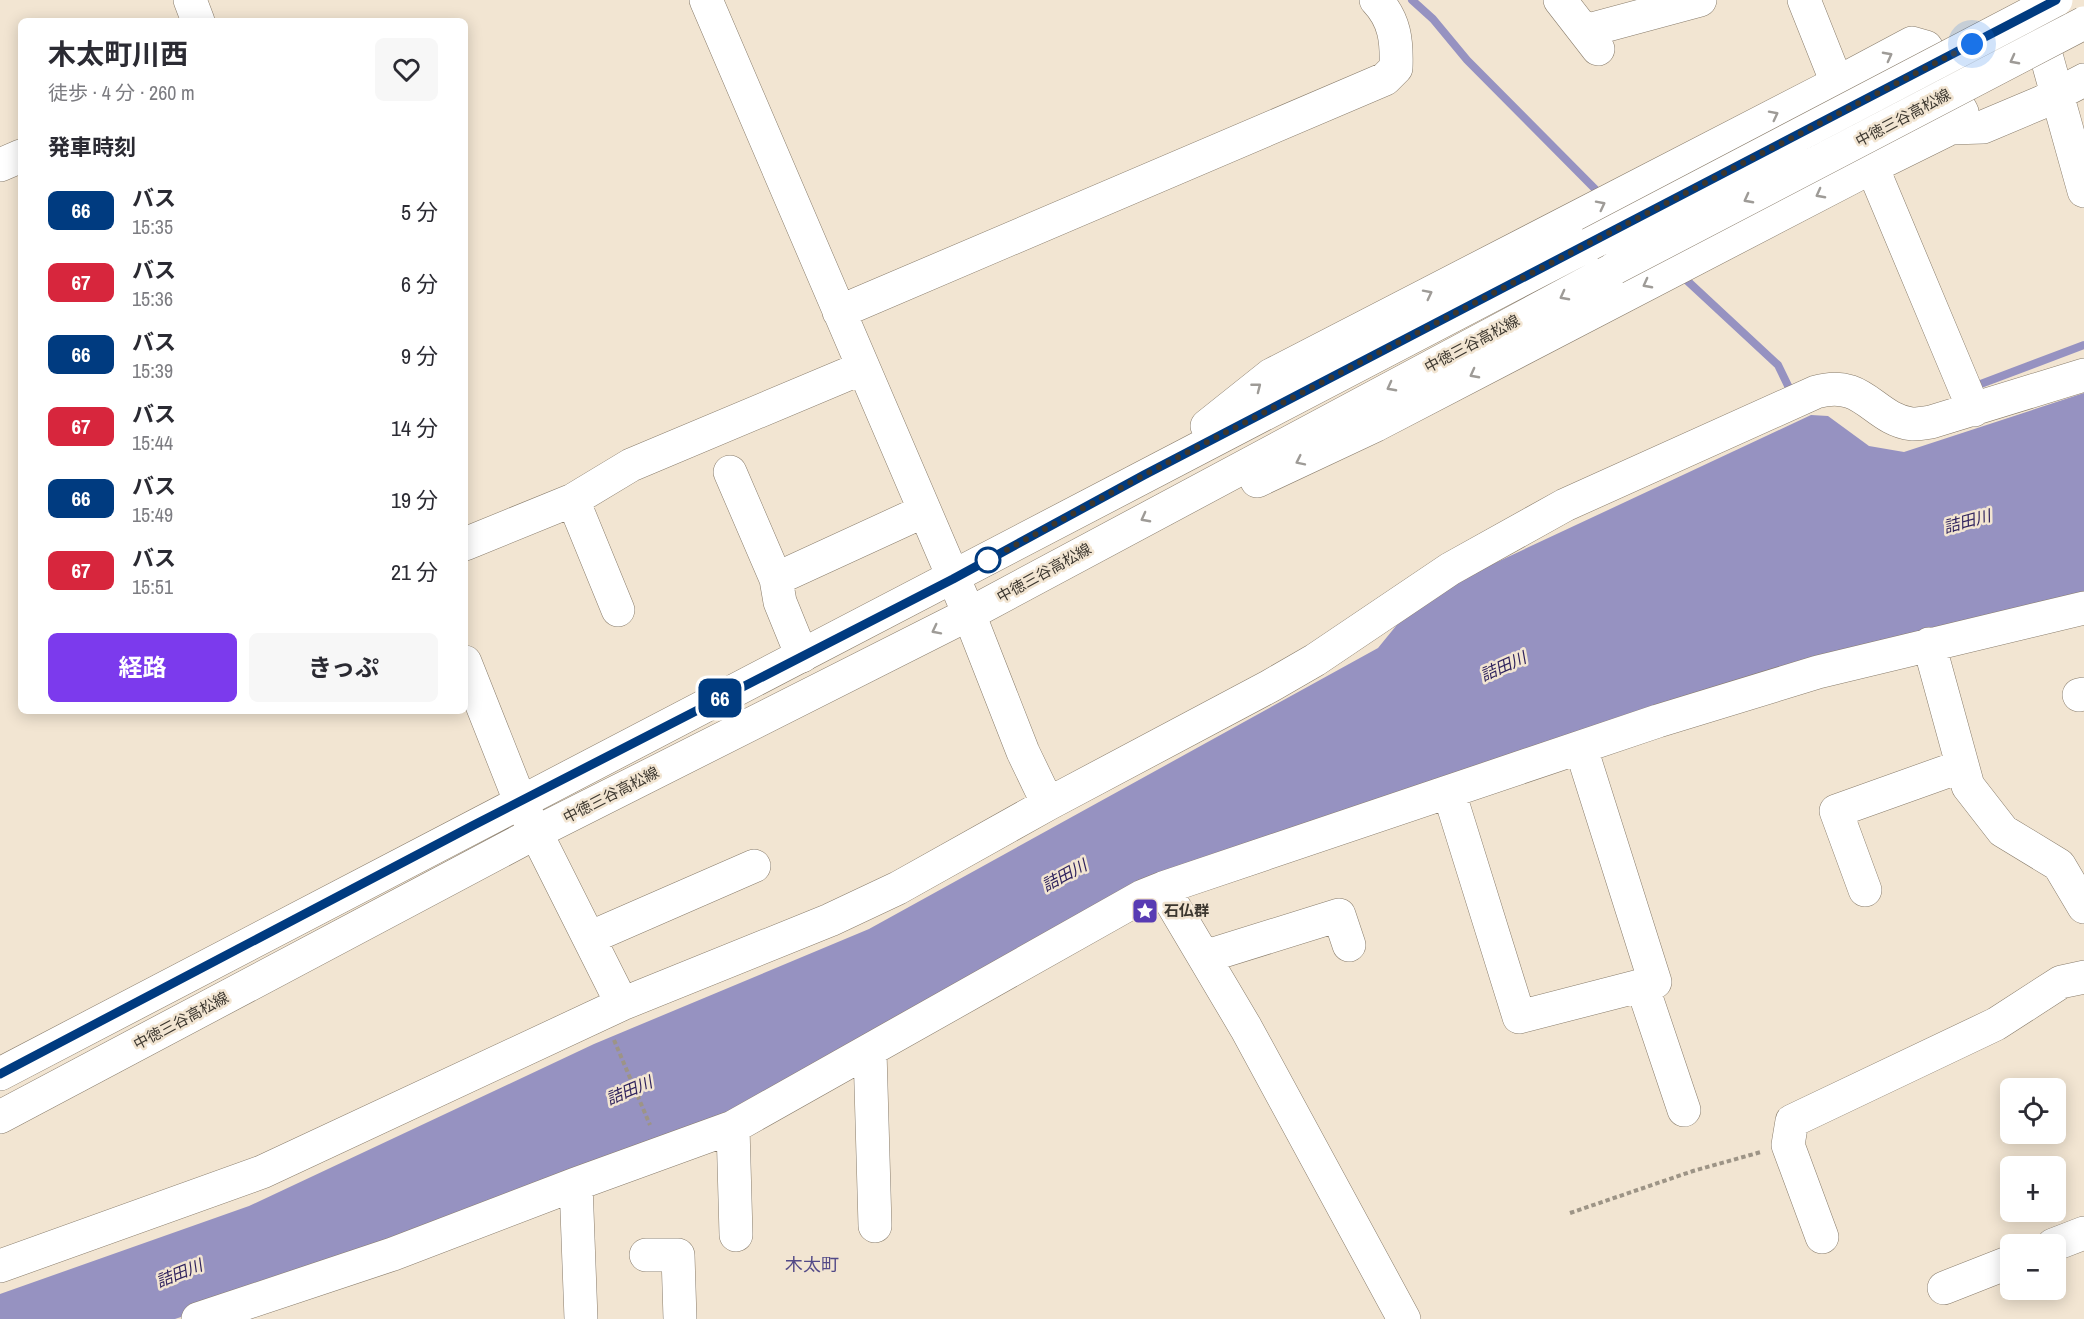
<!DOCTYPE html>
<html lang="ja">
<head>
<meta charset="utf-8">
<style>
  body { margin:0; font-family:"Archivo Narrow","Noto Sans JP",sans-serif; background:#f7f7f7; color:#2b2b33; height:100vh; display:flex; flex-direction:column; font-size:22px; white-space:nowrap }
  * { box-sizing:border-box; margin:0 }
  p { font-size:20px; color:#7c7c81 }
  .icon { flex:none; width:33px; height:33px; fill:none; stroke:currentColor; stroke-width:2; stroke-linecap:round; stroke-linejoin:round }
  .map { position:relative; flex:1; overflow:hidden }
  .side { position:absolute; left:18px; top:18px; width:450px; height:696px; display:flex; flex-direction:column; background:#fff; border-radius:9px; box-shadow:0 3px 15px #0003 }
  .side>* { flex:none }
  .badge { padding:0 12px; border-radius:9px; font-size:21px; line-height:39px }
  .tools { position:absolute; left:2000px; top:1078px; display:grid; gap:12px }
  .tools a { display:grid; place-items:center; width:66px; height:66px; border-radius:9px; background:#fff; box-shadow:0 3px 15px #0003; font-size:30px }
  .you { position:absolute; width:30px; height:30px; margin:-15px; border:4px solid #fff; border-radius:50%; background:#1a73e8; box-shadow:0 0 0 9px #1a73e833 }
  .map>.badge { position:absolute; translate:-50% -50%; box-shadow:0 0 0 3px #fff }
  h2 { padding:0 30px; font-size:22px; line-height:54px }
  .round { display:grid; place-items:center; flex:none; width:63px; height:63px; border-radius:9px; background:#f7f7f7 }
  .head { display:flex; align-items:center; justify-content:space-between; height:102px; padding:0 30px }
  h1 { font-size:28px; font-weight:700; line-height:45px }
  .cta { display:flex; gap:12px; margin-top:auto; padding:12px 30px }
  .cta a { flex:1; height:69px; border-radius:9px; background:#7c3aed; color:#fff; font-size:24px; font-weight:700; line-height:69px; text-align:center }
  .cta a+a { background:#f7f7f7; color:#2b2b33 }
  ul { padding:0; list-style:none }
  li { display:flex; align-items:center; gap:18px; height:72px; padding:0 30px }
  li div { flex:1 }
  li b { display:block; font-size:22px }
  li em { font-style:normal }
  li .badge { min-width:66px; font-weight:700; text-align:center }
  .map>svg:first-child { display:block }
</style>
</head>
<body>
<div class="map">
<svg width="2084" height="1319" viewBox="0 0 2084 1319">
  <rect width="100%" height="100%" fill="#f2e5d2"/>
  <!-- water -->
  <path fill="#9692c1" d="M2084 393V598L1142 888 729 1118 336 1265 175 1319H0V1294L249 1206 594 1044 869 929 1378 648 1418 599 1811 415 1828 416 1869 446 1904 452Z"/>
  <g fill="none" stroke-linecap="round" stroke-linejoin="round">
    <!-- stream -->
    <path stroke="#9692c1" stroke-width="8" d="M1412 0 1433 19 1467 60 1602 196
      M1681 275 1778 365 1793 396
      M1978 385 2084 345"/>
    <defs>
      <path id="minor" d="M190 0 198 21
        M706 0 969 614 1023 752 1048 804
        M1560 0 1598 49
        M1804 0 1837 83 1974 410
        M2036 19 2084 191
        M1585 31 1700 0
        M1837 83 1912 43 1926 47 1962 112 1951 128 1872 167
        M1951 128 1983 127 2040 103 2084 80
        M0 165 21 156
        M839 312 1385 79 1396 68C1397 41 1395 20 1376 0
        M730 472 776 579 780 602 802 656
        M573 500 618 610
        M465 544 573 500 631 465 862 368
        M776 579 924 511
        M1929 644 1968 786 2003 831 2059 865 2084 907
        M465 662 520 801 622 1004
        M2079 695 2084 694
        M1449 792 1519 1017 1655 982 1581 748
        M1163 888 1246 1028 1404 1319
        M1865 890 1836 811 1962 766
        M589 938 754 866
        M1204 957 1339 915 1349 945
        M1642 985 1684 1110
        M870 1051 875 1226
        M733 1127 736 1235
        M576 1184 581 1319
        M1822 1237 1788 1145 1792 1121 1996 1024 2061 982 2084 977
        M2053 1245 2084 1233
        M646 1255H678L680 1319
        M0 1266 262 1172 622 1004 830 920 898 888 1048 804 1270 686 1315 660 1450 569 1565 505 1816 392C1864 378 1873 419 1912 424 1918 424 1925 423 1931 422L2084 375
        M1944 1288 2010 1262
        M198 1319 393 1254 576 1184 733 1127 1143 896 1163 888 1658 721 1818 672 2084 608"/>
      <path id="major" d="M1207 426 1271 375 1837 83
        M1257 481 1376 425 1872 167
        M0 1074 1590 244
        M0 1117 537 832 969 614 1615 268"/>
    </defs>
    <!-- minor casing -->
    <use href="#minor" stroke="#887c6b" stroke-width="34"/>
    <!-- major casing -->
    <use href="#major" stroke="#887c6b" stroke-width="34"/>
    <!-- path -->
    <path stroke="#9d9486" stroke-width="4" stroke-dasharray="4.5 3" stroke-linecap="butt" d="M614 1040 650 1125
      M1570 1213 1693 1171 1761 1152"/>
    <!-- minor -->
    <use href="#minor" stroke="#fff" stroke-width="33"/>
    <!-- major -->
    <use href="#major" stroke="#fff" stroke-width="33"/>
    <defs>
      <path id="major-bridge" d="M1590 244 2056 0
        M1615 268 2084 23"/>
    </defs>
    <!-- major-bridge casing -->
    <use href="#major-bridge" stroke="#887c6b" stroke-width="34" stroke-linecap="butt"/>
    <!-- major-bridge -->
    <use href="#major-bridge" stroke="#fff" stroke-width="33"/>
  </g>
  <!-- one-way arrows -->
  <defs><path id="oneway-chevron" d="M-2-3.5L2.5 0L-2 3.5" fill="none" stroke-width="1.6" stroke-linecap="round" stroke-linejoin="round" transform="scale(1.5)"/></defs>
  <g stroke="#9e9b97">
    <use href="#oneway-chevron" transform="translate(1888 56) rotate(-28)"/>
    <use href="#oneway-chevron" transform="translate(2014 60) rotate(152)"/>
    <use href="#oneway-chevron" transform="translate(1774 115) rotate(-27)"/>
    <use href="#oneway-chevron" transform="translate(1820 194) rotate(152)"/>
    <use href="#oneway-chevron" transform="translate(1748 199) rotate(152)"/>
    <use href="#oneway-chevron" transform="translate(1601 205) rotate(-27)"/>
    <use href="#oneway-chevron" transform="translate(1647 284) rotate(152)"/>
    <use href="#oneway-chevron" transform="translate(1428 294) rotate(-27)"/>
    <use href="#oneway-chevron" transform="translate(1564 296) rotate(152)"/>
    <use href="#oneway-chevron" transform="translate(1474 374) rotate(152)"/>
    <use href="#oneway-chevron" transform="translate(1257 387) rotate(-38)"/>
    <use href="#oneway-chevron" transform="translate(1391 387) rotate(152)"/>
    <use href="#oneway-chevron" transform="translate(1300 461) rotate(154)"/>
    <use href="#oneway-chevron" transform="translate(1145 518) rotate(152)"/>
    <use href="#oneway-chevron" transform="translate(936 630) rotate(153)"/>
  </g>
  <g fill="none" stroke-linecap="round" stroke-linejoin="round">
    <defs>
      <path id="line" d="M0 1074 472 826 953 579 1144 475 2056 0"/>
    </defs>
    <!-- line casing -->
    <use href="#line" stroke="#fff" stroke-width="14"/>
    <!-- line -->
    <use href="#line" stroke="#003b80" stroke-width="9"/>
    <!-- walk -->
    <path stroke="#3c372f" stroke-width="6" stroke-dasharray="0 10.8" d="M988 560 1144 475 1972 44"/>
  </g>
  <!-- icons -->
  <defs>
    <symbol id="sight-square" viewBox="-11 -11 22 22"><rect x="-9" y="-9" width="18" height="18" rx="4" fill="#583bb3" stroke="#f2e5d2"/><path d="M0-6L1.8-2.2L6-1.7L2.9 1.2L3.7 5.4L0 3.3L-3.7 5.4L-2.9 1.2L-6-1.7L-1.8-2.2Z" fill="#fff"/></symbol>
  </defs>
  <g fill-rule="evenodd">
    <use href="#sight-square" x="1130" y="896" width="30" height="30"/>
  </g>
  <!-- markers -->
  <circle fill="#fff" stroke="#003b80" stroke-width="3" cx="988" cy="560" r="12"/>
  <g text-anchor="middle" stroke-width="5" stroke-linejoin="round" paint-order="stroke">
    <!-- street labels -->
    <g font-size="15" fill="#3c372f" stroke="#f2e5d2">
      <text transform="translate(1903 118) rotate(-28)" y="5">中徳三谷高松線</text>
      <text transform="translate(1472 344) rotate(-28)" y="5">中徳三谷高松線</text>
      <text transform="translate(1044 573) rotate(-29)" y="5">中徳三谷高松線</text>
      <text transform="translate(611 795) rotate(-27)" y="5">中徳三谷高松線</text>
      <text transform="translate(181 1021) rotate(-28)" y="5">中徳三谷高松線</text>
    </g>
    <!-- poi labels -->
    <g font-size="15" font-weight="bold" fill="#3c372f" stroke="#f2e5d2" text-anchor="start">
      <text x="1164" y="916">石仏群</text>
    </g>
    <!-- water labels -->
    <g font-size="16" font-style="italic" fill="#2f235d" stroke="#f2e5d2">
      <text transform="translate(1967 521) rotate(-15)" y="6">詰田川</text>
      <text transform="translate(1503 666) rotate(-24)" y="6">詰田川</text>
      <text transform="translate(1064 875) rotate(-28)" y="6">詰田川</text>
      <text transform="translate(629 1090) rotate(-23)" y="6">詰田川</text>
      <text transform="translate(179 1273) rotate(-22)" y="6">詰田川</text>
    </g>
    <!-- quarter labels -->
    <g font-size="18" fill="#524987" stroke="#f2e5d2">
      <text x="812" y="1271">木太町</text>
    </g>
  </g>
</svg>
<div class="tools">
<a><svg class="icon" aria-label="locate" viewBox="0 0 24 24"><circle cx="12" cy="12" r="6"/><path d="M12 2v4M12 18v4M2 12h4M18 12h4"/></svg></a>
<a>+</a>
<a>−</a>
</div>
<div class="you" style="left:1972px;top:44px"></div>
<b class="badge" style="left:720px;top:698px;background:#003b80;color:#fff">66</b>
<section class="side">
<div class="head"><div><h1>木太町川西</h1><p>徒歩 · 4 分 · 260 m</p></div><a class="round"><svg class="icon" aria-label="heart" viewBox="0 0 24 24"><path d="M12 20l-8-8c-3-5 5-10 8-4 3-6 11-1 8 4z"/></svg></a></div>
<h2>発車時刻</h2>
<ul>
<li><span class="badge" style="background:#003b80;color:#fff">66</span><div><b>バス</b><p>15:35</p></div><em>5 分</em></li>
<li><span class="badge" style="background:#d7263d;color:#fff">67</span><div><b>バス</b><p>15:36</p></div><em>6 分</em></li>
<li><span class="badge" style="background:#003b80;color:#fff">66</span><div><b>バス</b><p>15:39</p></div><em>9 分</em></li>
<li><span class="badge" style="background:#d7263d;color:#fff">67</span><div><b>バス</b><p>15:44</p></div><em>14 分</em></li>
<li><span class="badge" style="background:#003b80;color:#fff">66</span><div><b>バス</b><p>15:49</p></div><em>19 分</em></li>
<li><span class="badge" style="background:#d7263d;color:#fff">67</span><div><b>バス</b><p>15:51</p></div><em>21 分</em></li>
</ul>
<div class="cta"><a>経路</a><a>きっぷ</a></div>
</section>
</div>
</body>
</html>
